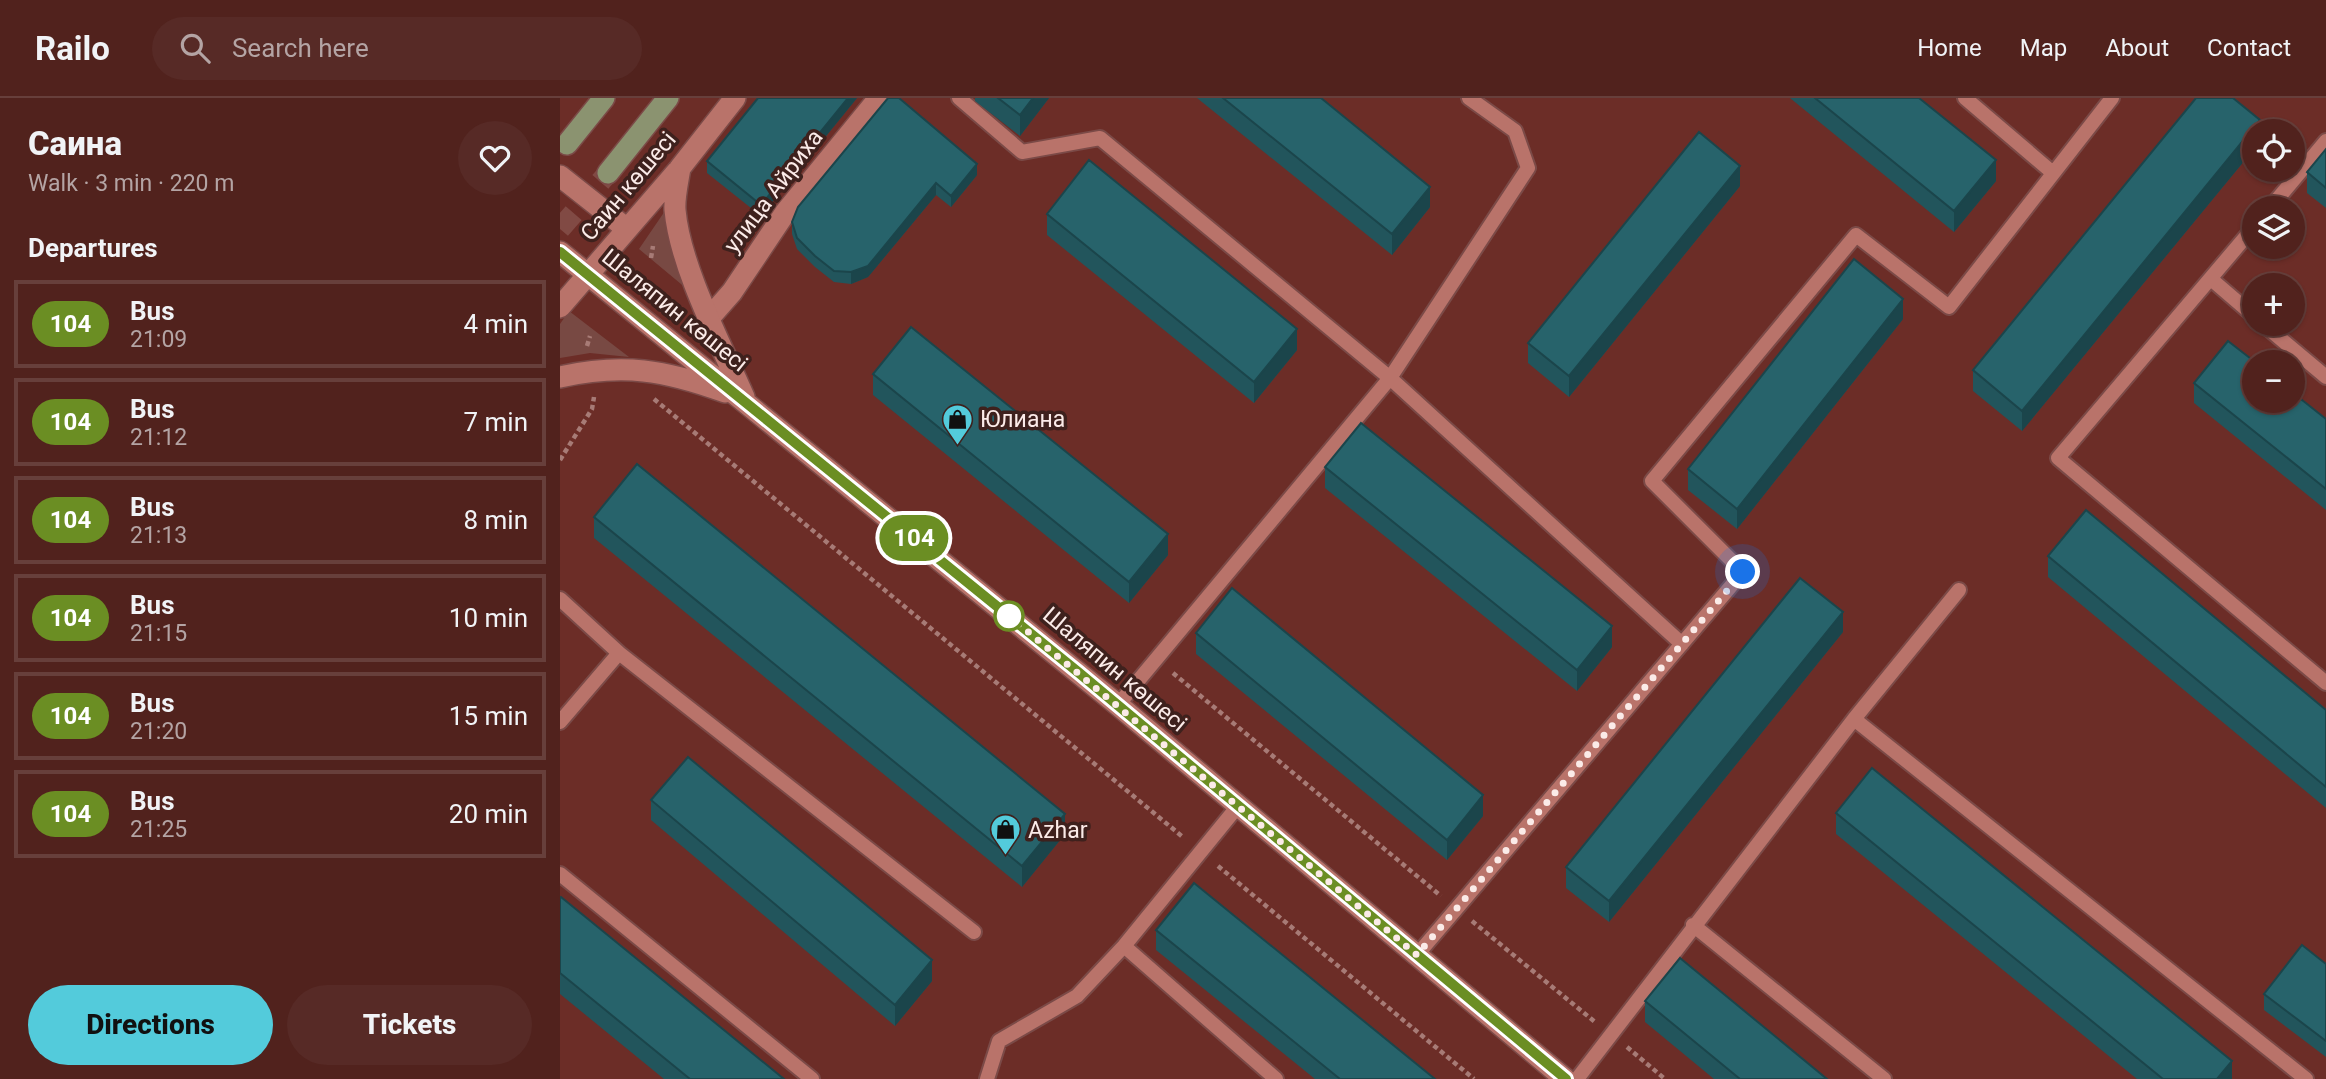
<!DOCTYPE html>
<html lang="en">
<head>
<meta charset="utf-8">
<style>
  body { margin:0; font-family:Roboto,sans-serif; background:#572a26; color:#f1f3f6; height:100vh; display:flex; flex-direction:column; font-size:26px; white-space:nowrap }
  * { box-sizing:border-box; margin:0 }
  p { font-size:23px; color:#b4a4a4 }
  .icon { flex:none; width:38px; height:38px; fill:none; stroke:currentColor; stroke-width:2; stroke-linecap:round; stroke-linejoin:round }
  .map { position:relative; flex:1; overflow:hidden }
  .details { display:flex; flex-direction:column; background:#51221d; width:560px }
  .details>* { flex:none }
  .badge { padding:0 14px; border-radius:23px; font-size:24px; line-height:46px }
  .buttons { position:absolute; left:1682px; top:21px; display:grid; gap:14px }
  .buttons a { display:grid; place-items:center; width:63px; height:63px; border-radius:50%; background:#51221d; box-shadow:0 2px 5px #0004,0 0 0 2px #673f3b; font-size:35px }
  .you { position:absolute; width:35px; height:35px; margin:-18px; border:5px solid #fff; border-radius:50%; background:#1a73e8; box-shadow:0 0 0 10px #1a73e833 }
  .map>.badge { position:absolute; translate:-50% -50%; box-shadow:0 0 0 4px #fff }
  h2 { padding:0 28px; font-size:26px; line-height:63px }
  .round { display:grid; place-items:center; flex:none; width:74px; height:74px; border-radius:37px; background:#572a26 }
  .headline { display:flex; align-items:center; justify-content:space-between; height:119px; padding:0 28px }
  h1 { font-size:33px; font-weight:800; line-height:52px }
  .primary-button { display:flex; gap:14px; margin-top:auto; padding:14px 28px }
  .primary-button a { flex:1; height:80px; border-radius:42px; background:#53cbdb; color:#111; font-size:28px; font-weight:800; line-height:80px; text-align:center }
  .primary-button a+a { background:#572a26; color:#f1f3f6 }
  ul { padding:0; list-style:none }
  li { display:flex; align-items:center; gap:21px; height:88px; margin:0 14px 10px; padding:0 14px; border:4px solid #673f3b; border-radius:0px }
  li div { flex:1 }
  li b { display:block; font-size:26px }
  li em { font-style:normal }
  li .badge { min-width:77px; font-weight:700; text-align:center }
  header { display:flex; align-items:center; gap:42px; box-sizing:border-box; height:98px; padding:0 35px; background:#51221d; border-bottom:2px solid #673f3b }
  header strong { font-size:33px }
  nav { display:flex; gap:38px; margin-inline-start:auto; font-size:24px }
  .search { width:490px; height:63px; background:#572a26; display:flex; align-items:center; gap:18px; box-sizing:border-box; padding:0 24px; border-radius:38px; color:#b4a4a4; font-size:26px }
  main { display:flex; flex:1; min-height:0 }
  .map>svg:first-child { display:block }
</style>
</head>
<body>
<header>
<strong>Railo</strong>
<div class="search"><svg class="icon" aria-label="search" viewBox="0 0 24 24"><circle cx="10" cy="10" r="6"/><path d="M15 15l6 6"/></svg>Search here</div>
<nav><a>Home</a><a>Map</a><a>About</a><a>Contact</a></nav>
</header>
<main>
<section class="details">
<div class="headline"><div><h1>Саина</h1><p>Walk · 3 min · 220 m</p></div><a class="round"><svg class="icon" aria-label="heart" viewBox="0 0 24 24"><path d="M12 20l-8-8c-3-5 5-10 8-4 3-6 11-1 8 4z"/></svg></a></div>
<h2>Departures</h2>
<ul>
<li><span class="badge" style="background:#6b8e23;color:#fff">104</span><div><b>Bus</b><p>21:09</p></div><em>4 min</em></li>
<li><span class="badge" style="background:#6b8e23;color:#fff">104</span><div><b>Bus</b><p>21:12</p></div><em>7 min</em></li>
<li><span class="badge" style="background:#6b8e23;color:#fff">104</span><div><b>Bus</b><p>21:13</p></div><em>8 min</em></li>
<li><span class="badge" style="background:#6b8e23;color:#fff">104</span><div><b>Bus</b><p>21:15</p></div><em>10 min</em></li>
<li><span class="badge" style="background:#6b8e23;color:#fff">104</span><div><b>Bus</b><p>21:20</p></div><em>15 min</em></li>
<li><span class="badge" style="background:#6b8e23;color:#fff">104</span><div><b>Bus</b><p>21:25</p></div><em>20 min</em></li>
</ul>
<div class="primary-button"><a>Directions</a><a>Tickets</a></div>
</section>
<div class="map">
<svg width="1766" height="981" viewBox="0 0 1766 981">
  <rect width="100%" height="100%" fill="#6c2d27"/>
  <!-- green -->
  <path fill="#784943" d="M107 110 133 196 79 151Z
    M9 213 69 259 30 255 0 260V226Z"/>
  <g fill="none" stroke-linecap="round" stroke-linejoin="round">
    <!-- primary-tunnel -->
    <path stroke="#814a44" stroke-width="21" stroke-dasharray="21 10" stroke-linecap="butt" d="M0 131 48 75"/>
    <defs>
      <path id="lane" d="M399 0 462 54 540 40 830 280 1122 546
        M1405 0 1493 75
        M1710 110 1766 43
        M1694 129 1498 360 1766 585
        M1651 181 1694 218
        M1703 226 1766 279
        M0 501 59 555 0 624
        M59 555 414 834
        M558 607 830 280 968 70 955 33 909 0
        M1294 621 1746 981
        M0 776 252 981
        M1133 827 1324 981
        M564 848 716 981
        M857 857 1183 474 1092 383 1296 137 1389 209 1552 0
        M427 981 439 943 517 898 564 848 678 708
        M1017 981 1294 621 1399 492"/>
      <path id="street" d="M150 219 172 194 225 115 319 0"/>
      <path id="secondary" d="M120 70C118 83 114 99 115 112 120 169 161 246 184 299
        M0 78 67 131
        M0 154 558 607 1005 981
        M0 209 120 70 175 0
        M0 279C63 265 105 272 165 294"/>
      <path id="primary" d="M7 46 44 0
        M48 75 108 0"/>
    </defs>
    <!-- lane casing -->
    <use href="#lane" stroke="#7b4a47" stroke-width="18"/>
    <!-- street casing -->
    <use href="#street" stroke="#7b4a47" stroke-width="24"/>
    <!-- secondary casing -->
    <use href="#secondary" stroke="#7b4a47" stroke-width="24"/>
    <!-- primary casing -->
    <use href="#primary" stroke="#7b4a47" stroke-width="24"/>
    <!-- path -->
    <path stroke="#a77b76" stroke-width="4.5" stroke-dasharray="5 3.5" stroke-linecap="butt" d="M91 160 93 148
      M27 248 30 238
      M94 301 624 740
      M0 362 32 311 34 299
      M613 575 881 798
      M658 768 914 981
      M912 823 1035 924
      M1067 949 1105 981"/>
    <!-- lane -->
    <use href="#lane" stroke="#b9736a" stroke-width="14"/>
    <!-- street -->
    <use href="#street" stroke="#b9736a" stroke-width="21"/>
    <!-- secondary -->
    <use href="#secondary" stroke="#b9736a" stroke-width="21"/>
    <!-- primary -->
    <use href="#primary" stroke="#8b9370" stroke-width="21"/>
  </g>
  <!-- wall -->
  <path fill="#22555c" d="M297 0 201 118 147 75V63Z
    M415 0H489L460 38 415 3Z
    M637 0H761L870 109 832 157Z
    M1230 0H1359L1436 83 1394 134Z
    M1636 0H1673L1700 22V33H1694V51L1462 333 1413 293V272Z
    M1766 51V110L1747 95V74Z
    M417 77 391 109 376 97 308 179 291 186 274 184 255 169 237 151 232 136V124L238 109Z
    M1180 88 1009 299 968 265V245Z
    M487 116 737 252 694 305 487 137Z
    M1343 221 1177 431 1128 392V371Z
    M313 276 608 457 569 505 313 297Z
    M1634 285 1766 321V412L1634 305Z
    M765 369 1052 549 1017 593 765 390Z
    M34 419 505 736 462 789 34 440Z
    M1488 458 1766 612V710L1488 479Z
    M1283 534 1049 824 1006 790V769Z
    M636 535 923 718 887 762 636 556Z
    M91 702 372 883 335 928 91 722Z
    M1276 715 1672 981H1577L1276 736Z
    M0 800 224 981H104L0 896Z
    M596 832 875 981H755L596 852Z
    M1766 866V959L1704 912V896Z
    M1085 903 1267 981H1154L1085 924Z"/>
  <!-- shaded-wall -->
  <path fill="#1b454b" d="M288 0H297L201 118V107Z
    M473 0H489L460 38V17Z
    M1700 22V33H1694V51L1462 333V313Z
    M1436 62V83L1394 134V113Z
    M417 66V77L391 109V98Z
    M1180 68V88L1009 299V278Z
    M376 85V97L308 179 291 186V174Z
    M870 89V109L832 157V136Z
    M1343 201V221L1177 431V411Z
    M737 231V252L694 305V284Z
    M608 436V457L569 505V484Z
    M1283 514V534L1049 824V803Z
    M1052 528V549L1017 593V572Z
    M923 697V718L887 762V742Z
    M505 716V736L462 789V768Z
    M372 862V883L335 928V907Z
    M1672 963V981H1657Z"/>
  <!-- building -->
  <path fill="#27636b" stroke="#1b454b" stroke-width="2" d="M198 0H288L201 107 147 63Z
    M328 0H339L417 66 391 98 376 85 308 168 291 174 274 173 255 158 237 140 232 124 238 109Z
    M438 0H473L460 17Z
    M663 0H761L870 89 832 136Z
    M1255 0H1359L1436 62 1394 113Z
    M1636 0H1673L1700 22 1462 313 1413 272Z
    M1139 34 1180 68 1009 278 968 245Z
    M1766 51V90L1747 74Z
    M529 62 737 231 694 284 487 116Z
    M1294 161 1343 201 1177 411 1128 371Z
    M351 229 608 436 569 484 313 276Z
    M1668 243 1695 264H1694V303H1732V294L1766 321V391L1634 285Z
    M801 325 1052 528 1017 572 765 369Z
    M77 366 505 716 462 768 34 419Z
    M1526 412 1766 612V689L1488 458Z
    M1240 480 1283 514 1049 803 1006 769Z
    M672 490 923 697 887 742 636 535Z
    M128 659 372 862 335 907 91 702Z
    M1312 670 1672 963 1657 981H1603L1276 715Z
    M634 785 875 981H780L596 832Z
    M1 799 224 981H130L0 875V800Z
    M1742 847 1766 866V943L1704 896Z
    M1120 860 1267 981H1180L1085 903Z"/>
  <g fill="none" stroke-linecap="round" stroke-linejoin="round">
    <defs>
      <path id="line" d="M0 154 518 574 1006 981"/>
    </defs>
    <!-- line casing -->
    <use href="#line" stroke="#fff" stroke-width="16"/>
    <!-- line -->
    <use href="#line" stroke="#6b8e23" stroke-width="10"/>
    <!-- walk -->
    <path stroke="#fbebe8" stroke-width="7" stroke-dasharray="0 12.6" d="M449 518 857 857 1183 474"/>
  </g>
  <!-- icons -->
  <defs>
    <symbol id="shop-pin" viewBox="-11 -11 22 30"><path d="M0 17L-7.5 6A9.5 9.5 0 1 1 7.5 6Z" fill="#53cbdb" stroke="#3e211d"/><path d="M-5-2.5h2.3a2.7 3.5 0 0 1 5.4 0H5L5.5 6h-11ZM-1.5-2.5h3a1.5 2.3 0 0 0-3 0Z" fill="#111"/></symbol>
  </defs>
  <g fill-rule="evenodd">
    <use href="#shop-pin" x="380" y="304" width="35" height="47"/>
    <use href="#shop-pin" x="428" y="714" width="35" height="47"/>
  </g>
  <!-- markers -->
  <circle fill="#fff" stroke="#6b8e23" stroke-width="3.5" cx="449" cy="518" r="14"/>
  <g text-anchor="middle" stroke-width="7" stroke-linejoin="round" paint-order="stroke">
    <!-- street labels -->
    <g font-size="23" fill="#fbebe8" stroke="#3e211d">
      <text transform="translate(68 88) rotate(-50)" y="8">Саин көшесі</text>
      <text transform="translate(213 93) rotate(-53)" y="8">улица Айриха</text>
      <text transform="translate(115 212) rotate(39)" y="8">Шаляпин көшесі</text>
      <text transform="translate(555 571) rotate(40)" y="8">Шаляпин көшесі</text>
    </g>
    <!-- poi labels -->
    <g font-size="23" fill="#fbebe8" stroke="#3e211d" text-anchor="start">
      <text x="420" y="329">Юлиана</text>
      <text x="468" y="740">Azhar</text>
    </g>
  </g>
</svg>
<div class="buttons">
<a><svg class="icon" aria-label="locate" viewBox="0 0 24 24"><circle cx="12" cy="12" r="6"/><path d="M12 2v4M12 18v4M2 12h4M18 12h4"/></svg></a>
<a><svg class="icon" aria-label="layers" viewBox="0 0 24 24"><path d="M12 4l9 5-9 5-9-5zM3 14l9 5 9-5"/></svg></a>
<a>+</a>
<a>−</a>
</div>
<div class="you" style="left:1183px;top:474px"></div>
<b class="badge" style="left:354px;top:440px;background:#6b8e23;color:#fff">104</b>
</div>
</main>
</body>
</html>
